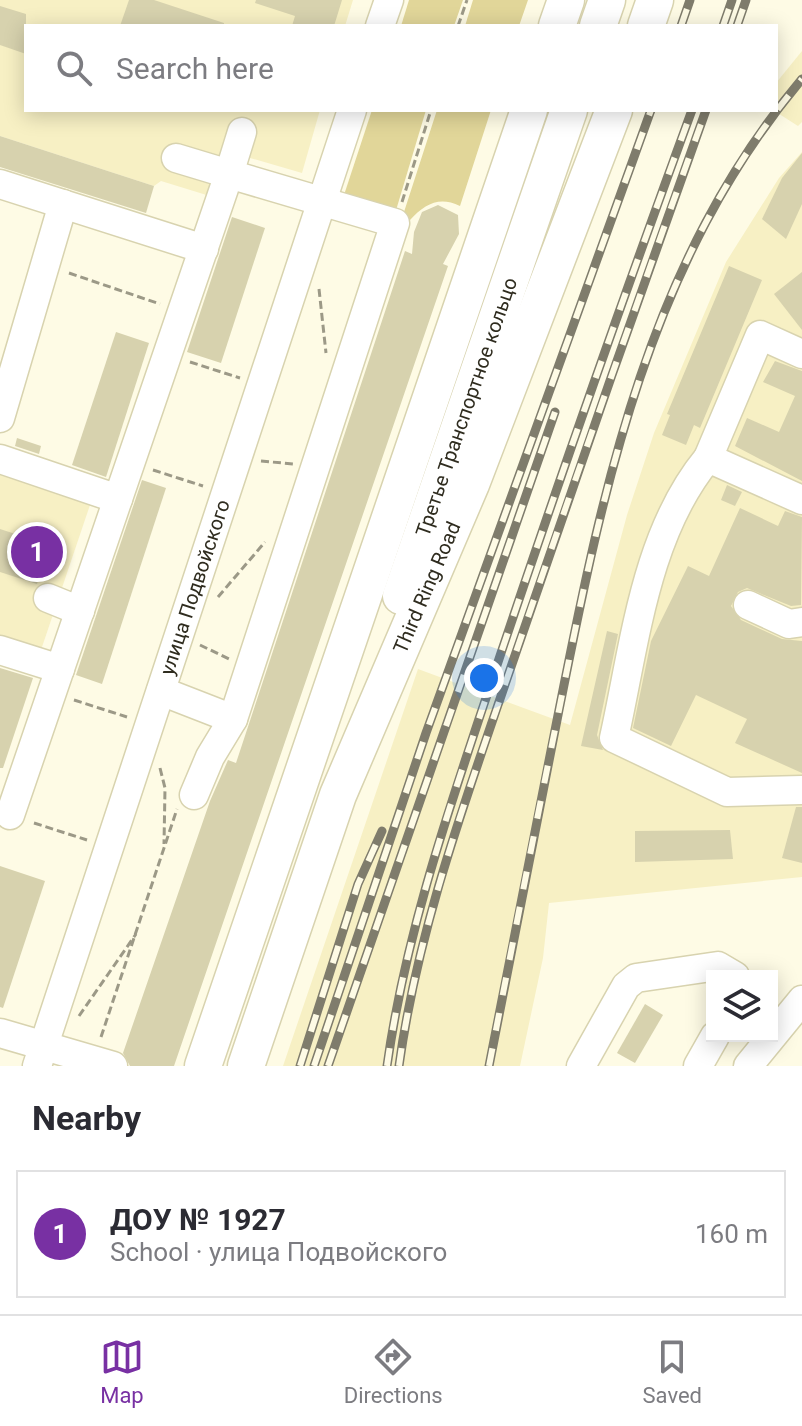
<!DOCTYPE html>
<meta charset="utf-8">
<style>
:root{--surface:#fff;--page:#f7f7f7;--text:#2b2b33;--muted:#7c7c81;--line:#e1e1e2;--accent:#7830a3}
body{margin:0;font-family:Roboto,sans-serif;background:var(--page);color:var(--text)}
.controls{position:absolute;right:24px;bottom:24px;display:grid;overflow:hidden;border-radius:0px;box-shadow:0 4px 20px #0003}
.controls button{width:72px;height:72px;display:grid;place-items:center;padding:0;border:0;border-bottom:2px solid var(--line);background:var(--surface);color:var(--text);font:40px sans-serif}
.you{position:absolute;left:484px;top:678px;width:28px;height:28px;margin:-20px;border:6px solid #fff;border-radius:50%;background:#1a73e8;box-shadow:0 0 0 12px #1a73e833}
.badge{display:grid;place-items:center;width:52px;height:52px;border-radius:50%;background:var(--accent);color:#fff;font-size:26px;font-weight:700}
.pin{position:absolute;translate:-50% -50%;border:4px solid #fff;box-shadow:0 2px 8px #0006}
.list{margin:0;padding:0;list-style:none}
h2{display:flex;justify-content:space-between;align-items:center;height:104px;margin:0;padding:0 32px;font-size:34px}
h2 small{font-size:26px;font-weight:400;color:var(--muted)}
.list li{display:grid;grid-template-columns:52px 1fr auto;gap:24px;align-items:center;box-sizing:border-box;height:128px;margin:0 16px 16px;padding:0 16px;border:2px solid var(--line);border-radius:0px}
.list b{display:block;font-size:30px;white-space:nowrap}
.list p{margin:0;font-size:26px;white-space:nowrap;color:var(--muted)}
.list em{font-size:26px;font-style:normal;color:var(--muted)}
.icon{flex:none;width:44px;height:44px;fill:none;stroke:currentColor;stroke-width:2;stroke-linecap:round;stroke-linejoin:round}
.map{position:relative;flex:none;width:802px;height:1066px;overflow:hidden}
.search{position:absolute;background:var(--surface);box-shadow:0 4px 20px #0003;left:24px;right:24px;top:24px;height:88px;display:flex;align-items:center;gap:20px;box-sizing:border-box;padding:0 28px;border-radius:0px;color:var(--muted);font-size:30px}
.sheet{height:248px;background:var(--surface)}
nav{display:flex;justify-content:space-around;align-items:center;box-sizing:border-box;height:112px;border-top:2px solid var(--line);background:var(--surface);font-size:22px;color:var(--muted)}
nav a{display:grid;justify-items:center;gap:4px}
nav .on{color:var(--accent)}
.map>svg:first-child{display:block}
.built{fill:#f7f0c4}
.green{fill:#e1d699}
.building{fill:#d7d2ae}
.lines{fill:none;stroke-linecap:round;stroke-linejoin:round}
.minor-casing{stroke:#d8d3af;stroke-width:31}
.major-casing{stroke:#d8d3af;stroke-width:39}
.path{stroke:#9c9987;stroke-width:3;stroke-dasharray:8 4;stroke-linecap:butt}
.minor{stroke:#fff;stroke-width:28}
.major{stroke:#fff;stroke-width:36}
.rail-casing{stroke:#7f7c6c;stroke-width:9}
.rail{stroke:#fefbe5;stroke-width:6;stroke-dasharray:18;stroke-linecap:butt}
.labels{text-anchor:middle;stroke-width:6;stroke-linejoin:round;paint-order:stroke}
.street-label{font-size:20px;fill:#2f2c1f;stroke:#fefbe5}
</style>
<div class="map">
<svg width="802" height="1066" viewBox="0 0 802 1066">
<rect width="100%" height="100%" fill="#fefbe5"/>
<g class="built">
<path d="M 0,0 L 353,0 L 345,26 L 26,26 L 26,110 L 320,110 L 302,173 L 226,151 L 213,197 L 161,181 L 154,186 L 0,136 Z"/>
<path d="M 802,51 L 802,122 L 798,126 L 773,110 L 776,83 Z"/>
<path d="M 802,152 L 802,877 L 549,903 L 543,958 L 520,1066 L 283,1066 L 418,669 L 570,725 L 627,515 L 654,433 L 726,262 L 779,178 Z"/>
<path d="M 0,471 L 91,502 L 41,650 L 0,636 Z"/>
</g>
<g class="green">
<path d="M 409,0 L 463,0 L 454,26 L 401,26 Z"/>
<path d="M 473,0 L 528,0 L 519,26 L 465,26 Z"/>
<path d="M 372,110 L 426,110 L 394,217 L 344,195 Z"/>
<path d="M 437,110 L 491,110 L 460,206 C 439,196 425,204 410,220 L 404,212 Z"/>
</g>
<g class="building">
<path d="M 129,0 L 154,0 L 224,23 L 224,26 L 120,26 Z"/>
<path d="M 256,0 L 342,0 L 334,26 L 292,26 L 295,16 L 255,3 Z"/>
<path d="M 0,6 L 26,14 L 26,54 L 0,45 Z"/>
<path d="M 0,136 L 154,186 L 146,213 L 0,167 Z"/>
<path d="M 802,153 L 802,204 L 786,239 L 762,219 L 782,178 Z"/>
<path d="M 438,205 L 458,215 L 459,234 L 443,264 L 448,266 L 174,1066 L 130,1066 L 123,1053 L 210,801 L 228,760 L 236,763 L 405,251 L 412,254 L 414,232 L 422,212 Z"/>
<path d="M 232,217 L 265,228 L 221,363 L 187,352 Z"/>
<path d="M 729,266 L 762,280 L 700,428 L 694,425 L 686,445 L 662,435 L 670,415 L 667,414 Z"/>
<path d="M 802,272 L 802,330 L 774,294 Z"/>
<path d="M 116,332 L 149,343 L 106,477 L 72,465 Z"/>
<path d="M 775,361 L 802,371 L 802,481 L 735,446 L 747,418 L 779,432 L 795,396 L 763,382 Z"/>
<path d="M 17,438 L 41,446 L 39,454 L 15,446 Z"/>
<path d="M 142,480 L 166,488 L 102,684 L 76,675 Z"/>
<path d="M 727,485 L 742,492 L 735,506 L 721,500 Z"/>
<path d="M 740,508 L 778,526 L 785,511 L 802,517 L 801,605 L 791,606 L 747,588 L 738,592 L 731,606 L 741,620 L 782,639 L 802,641 L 802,773 L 735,743 L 747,719 L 696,695 L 671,746 L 633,728 L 651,641 L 688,566 L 709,576 Z"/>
<path d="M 0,529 L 49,545 L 37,584 L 0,572 Z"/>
<path d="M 607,631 L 618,634 L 597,735 L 603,750 L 581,746 Z"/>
<path d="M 0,668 L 33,678 L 3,768 L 0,768 Z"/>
<path d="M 796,807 L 802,807 L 802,863 L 782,858 Z"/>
<path d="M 730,830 L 733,859 L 635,862 L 635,831 Z"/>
<path d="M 0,866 L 45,881 L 3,1008 L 0,1007 Z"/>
<path d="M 645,1004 L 663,1015 L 635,1063 L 617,1053 Z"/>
</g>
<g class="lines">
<defs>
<g id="minor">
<path d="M 380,26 L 389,0"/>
<path d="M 176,158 L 229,174 L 242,132"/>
<path d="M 0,184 L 204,249"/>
<path d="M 802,354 L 760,335 L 708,458 L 802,500"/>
<path d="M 0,418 L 63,204"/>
<path d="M 708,458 C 645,534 635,644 614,738 L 727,792 L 802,790"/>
<path d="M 0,459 L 118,499"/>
<path d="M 48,598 L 80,611"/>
<path d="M 748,605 L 789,624 L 802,622"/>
<path d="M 0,650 L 60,669"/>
<path d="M 161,691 L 233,719"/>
<path d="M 10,815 L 229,174 L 395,223 L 233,719 L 210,757 L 194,795"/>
<path d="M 0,1033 L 113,1066"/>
<path id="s1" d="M 37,1066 L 352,110"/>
<path d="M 581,1066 L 626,986 L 636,978 L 718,966 L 735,976"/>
<path d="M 698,1066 L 715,1036"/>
<path d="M 748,1066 L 802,1000"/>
</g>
<g id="major">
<path d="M 557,26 L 566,0"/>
<path d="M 598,26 L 607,0"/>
<path d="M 646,26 L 655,0"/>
<path id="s2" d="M 401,596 L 569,110"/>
<path d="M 203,1066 L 529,110"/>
<path id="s3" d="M 246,1066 L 338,795 L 471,484 L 614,110"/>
</g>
</defs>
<use href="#minor" class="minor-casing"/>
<use href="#major" class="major-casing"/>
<g class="path">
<path d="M 458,26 L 467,0"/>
<path d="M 402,202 L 431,110"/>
<path d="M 69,273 L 160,304"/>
<path d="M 319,289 L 326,353"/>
<path d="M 190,362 L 240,378"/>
<path d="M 261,461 L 293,464"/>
<path d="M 153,470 L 203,486"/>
<path d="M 218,597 L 265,542"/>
<path d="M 200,645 L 229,659"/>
<path d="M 74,700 L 127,717"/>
<path d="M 160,768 L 165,788 L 164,844"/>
<path d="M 34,823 L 87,840"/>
<path d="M 79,1016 L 136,934"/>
<path d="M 101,1037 L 177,809"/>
</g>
<use href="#minor" class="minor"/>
<use href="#major" class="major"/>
<defs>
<g id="rail">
<path d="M 681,26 L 690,0"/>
<path d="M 723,26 L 732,0"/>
<path d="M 737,26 L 746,0"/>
<path d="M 300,1066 L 358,884 L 382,831"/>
<path d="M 314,1066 L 426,733 L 651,110"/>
<path d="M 328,1066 L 555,412"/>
<path d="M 387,1066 C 407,923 456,789 501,653 C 562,471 626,290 692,110"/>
<path d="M 399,1066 C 418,927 467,796 512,664 C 575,479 640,294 706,110"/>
<path d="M 489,1066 C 512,947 535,828 559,710 C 604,483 649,261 802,79"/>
</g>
</defs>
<use href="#rail" class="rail-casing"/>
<use href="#rail" class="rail"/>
</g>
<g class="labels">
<g class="street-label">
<text dy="7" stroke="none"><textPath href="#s2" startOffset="200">Третье Транспортное кольцо</textPath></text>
<text dy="7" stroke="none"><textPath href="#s3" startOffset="512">Third Ring Road</textPath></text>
<text dy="7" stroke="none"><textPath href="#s1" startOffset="504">улица Подвойского</textPath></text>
</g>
</g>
</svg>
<div class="controls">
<button><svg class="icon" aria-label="layers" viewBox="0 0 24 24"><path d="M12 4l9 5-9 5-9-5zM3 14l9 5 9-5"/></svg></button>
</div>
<div class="you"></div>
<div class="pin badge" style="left:37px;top:552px">1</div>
<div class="search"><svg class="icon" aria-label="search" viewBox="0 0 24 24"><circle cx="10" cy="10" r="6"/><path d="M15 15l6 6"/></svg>Search here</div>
</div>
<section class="sheet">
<h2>Nearby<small></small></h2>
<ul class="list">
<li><span class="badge">1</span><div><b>ДОУ № 1927</b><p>School · улица Подвойского</p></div><em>160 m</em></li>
</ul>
</section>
<nav>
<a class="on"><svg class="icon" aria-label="map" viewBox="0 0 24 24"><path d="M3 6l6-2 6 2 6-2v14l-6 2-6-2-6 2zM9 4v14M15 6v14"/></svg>Map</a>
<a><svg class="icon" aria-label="directions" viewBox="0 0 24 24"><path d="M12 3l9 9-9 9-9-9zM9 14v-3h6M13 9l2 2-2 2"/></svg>Directions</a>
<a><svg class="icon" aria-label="saved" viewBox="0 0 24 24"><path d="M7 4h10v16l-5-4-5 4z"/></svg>Saved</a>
</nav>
